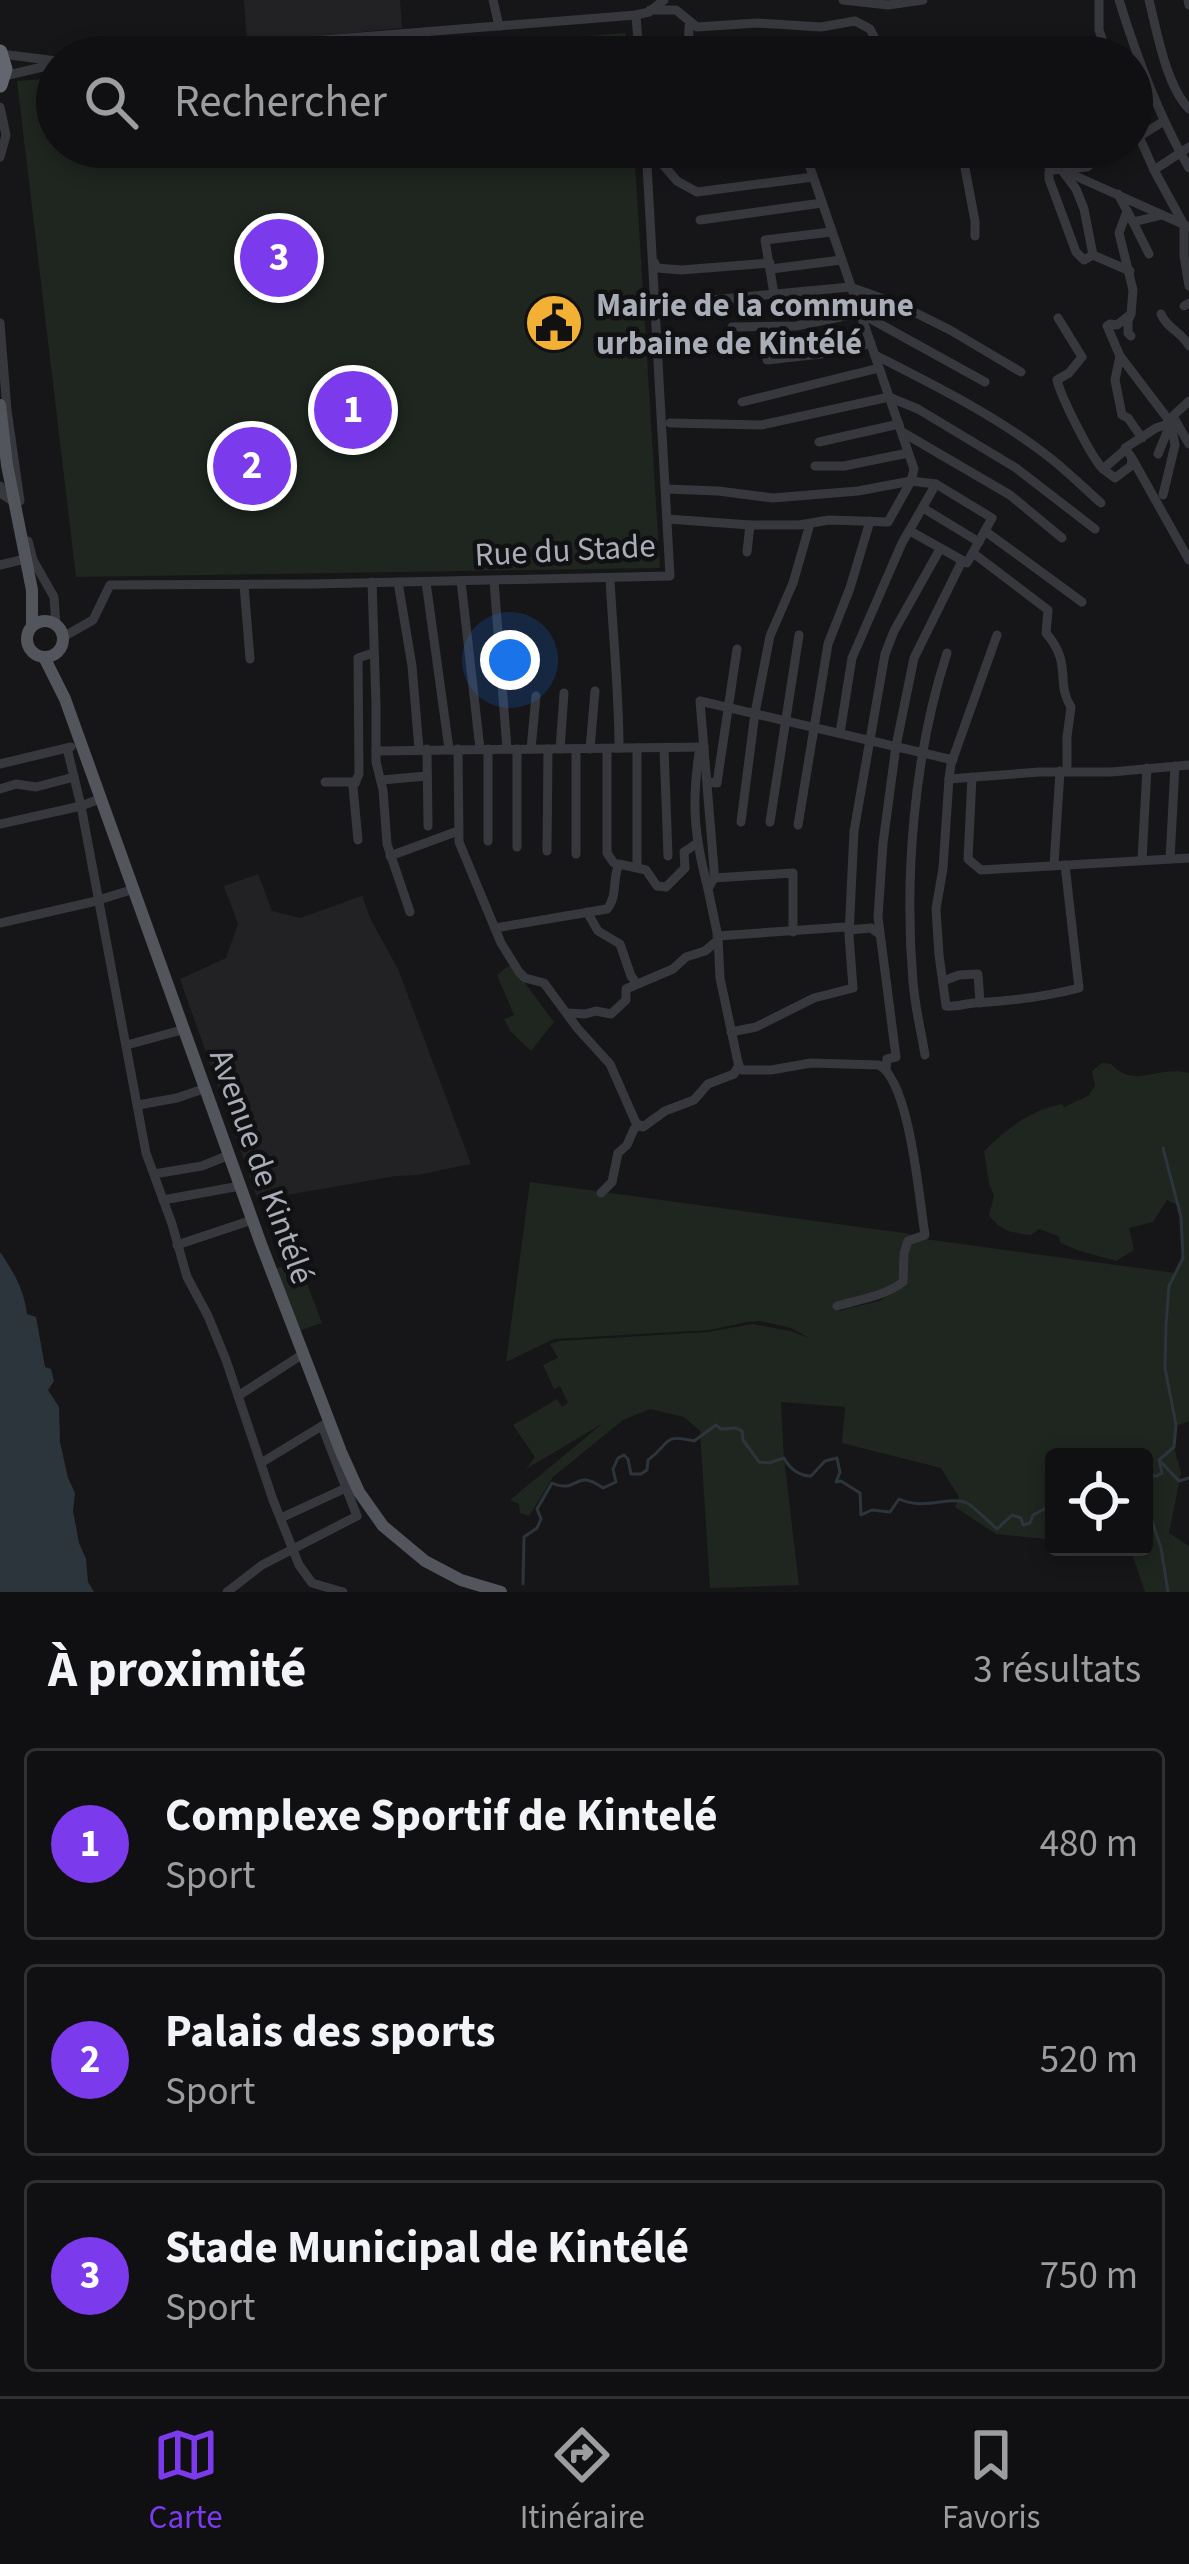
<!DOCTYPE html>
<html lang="fr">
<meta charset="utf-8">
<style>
:root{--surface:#101012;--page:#1e1e20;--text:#f1f3f6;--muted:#9c9d9f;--line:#303032;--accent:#7c3aed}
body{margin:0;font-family:"Source Sans 3",sans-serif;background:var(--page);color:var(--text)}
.controls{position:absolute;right:36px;bottom:36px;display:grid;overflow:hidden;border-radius:12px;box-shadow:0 6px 18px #0003}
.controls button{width:108px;height:108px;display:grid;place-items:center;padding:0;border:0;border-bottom:3px solid var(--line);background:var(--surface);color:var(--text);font:60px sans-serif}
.you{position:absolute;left:510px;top:660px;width:42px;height:42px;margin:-30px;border:9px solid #fff;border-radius:50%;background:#1a73e8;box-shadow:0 0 0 18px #1a73e833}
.badge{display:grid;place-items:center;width:78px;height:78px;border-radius:50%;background:var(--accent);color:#fff;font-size:39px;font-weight:700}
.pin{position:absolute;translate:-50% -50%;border:6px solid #fff;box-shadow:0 3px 12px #0006}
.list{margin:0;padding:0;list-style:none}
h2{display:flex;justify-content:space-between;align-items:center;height:156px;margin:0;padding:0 48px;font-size:51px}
h2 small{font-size:39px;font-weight:400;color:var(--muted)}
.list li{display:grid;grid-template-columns:78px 1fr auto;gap:36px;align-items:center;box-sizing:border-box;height:192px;margin:0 24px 24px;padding:0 24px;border:3px solid var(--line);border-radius:12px}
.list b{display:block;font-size:45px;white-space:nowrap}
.list p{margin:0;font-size:39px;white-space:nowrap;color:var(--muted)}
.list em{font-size:39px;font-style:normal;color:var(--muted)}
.icon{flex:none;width:66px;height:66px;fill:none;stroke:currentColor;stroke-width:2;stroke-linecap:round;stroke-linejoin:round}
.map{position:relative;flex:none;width:1189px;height:1592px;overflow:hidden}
.search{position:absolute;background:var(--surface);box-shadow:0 6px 18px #0003;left:36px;right:36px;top:36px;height:132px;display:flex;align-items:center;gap:30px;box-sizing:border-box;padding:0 42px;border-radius:66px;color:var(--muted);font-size:45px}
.sheet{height:804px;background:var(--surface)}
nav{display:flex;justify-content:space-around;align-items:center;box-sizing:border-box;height:168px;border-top:3px solid var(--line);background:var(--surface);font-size:33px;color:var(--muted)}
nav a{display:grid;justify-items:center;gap:6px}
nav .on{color:var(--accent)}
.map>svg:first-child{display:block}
.built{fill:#222225}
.green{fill:#1e261f}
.water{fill:#2c353c}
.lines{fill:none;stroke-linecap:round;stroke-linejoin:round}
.stream{stroke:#2c353c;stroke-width:3}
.minor{stroke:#37383d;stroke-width:9}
.major{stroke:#53555c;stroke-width:12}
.highway{stroke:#63666e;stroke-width:15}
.labels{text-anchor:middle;stroke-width:9;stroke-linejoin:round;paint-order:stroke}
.poi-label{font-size:33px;font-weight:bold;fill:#a8adb8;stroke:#111113;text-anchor:start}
.street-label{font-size:33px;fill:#a8adb8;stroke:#111113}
</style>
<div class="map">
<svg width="1189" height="1592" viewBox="0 0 1189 1592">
<rect width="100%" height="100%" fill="#161618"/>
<g class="built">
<path d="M 244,0 L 400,0 L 402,28 L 247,43 Z"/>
<path d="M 258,874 L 272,911 L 300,918 L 362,896 L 371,920 L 398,969 L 471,1164 L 417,1175 L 396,1176 L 258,1200 L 180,979 L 226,958 L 238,924 L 224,886 Z"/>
</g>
<g class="green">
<path d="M 626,33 L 628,57 L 318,57 Z"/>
<path d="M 57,78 L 57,147 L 634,147 L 660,568 L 76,577 L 17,81 Z"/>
<path d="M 511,964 L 554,1022 L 531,1051 L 511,1032 L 504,1019 L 514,1015 L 497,975 Z"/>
<path d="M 1102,1063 L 1111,1064 C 1136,1090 1155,1065 1189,1073 L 1189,1421 L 1176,1426 L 1174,1447 L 1181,1473 L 1169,1533 L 1189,1546 L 1189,1592 L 1145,1592 L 1130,1547 L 1144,1547 L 1144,1457 L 1054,1457 L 1054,1540 L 996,1534 L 955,1507 L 959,1497 L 941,1468 L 842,1443 L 845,1407 L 781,1402 L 784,1458 L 799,1585 L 710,1588 L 700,1431 L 684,1417 L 650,1409 L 623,1420 L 553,1477 L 529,1516 L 520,1513 L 519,1504 L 510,1500 L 602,1424 L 526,1469 L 535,1457 L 513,1425 L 557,1399 L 562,1407 L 568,1403 L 560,1386 L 554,1389 L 543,1365 L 558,1358 L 550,1344 L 559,1341 L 709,1332 L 752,1324 L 790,1331 L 809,1338 L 791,1328 L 760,1321 L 747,1322 L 709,1330 L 554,1339 L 506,1362 L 530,1182 L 911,1234 C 889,1254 906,1262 898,1280 C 892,1292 847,1300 834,1302 L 833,1309 L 838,1311 L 879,1301 L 905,1286 L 908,1249 L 916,1241 L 925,1239 L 1175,1273 C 1188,1253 1182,1228 1179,1206 L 1167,1200 L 1153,1222 L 1129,1228 L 1134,1250 L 1116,1261 L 1077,1250 L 1061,1243 L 1058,1236 L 1039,1229 L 1031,1235 C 1012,1233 1000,1231 989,1215 L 994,1196 L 989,1183 L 984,1151 C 1007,1128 1031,1110 1062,1104 L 1064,1107 L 1088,1096 L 1095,1086 L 1092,1071 Z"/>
<path d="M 300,1265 L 322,1323 L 298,1331 L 275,1268 Z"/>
</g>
<path class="water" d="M 0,1252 C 13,1271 24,1289 27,1314 L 36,1317 L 45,1367 L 51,1369 L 54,1381 L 48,1390 L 59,1407 L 60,1442 L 68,1478 L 75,1493 L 73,1511 L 79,1543 L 86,1559 L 88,1582 L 94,1592 L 0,1592 Z"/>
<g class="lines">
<g class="stream">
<path d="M 1159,1460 L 1174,1447 L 1176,1425 L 1165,1368 L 1166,1325 L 1169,1286 L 1183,1258 L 1181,1217 L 1163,1148"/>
<path d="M 1144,1475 L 1157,1476 L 1162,1473 L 1159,1460 L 1179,1481 L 1189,1478"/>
<path d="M 1144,1497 L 1161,1548 L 1168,1592"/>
<path d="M 523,1584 L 524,1537 L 537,1528 L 541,1519 L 537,1509 L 552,1483 C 579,1495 574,1467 603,1488 L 616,1482 L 613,1469 L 618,1458 L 624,1455 L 628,1459 L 631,1474 L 641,1474 L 647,1470 L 648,1460 C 671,1444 661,1433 694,1441 L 716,1425 L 721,1429 L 736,1428 L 742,1431 L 743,1440 L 759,1462 L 769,1463 L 784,1458 C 789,1468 799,1476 811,1476 L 825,1461 L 837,1458 L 840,1472 L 836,1482 L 841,1481 L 860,1493 L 861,1515 L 872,1510 L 890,1512 L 899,1499 C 925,1511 950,1495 967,1503 C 974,1507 990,1523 997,1529 L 1012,1515 L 1021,1518 L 1023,1525 L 1030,1523 L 1033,1515 L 1054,1504"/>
</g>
<g class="minor">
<path d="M 493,0 L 499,26"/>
<path d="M 843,0 L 888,5 L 923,0"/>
<path d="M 1099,0 L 1099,30 L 1108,57"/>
<path d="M 1119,0 C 1137,58 1158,115 1189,168"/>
<path d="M 1149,0 C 1157,32 1166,85 1189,109"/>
<path d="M 1188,0 L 1189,5"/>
<path d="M 650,10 L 676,10 L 697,27 L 757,23 L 821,27 L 855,21 L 870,29 L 882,52 L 894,57"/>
<path d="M 636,15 L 639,57"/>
<path d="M 1,54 L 57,61"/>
<path d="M 111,57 L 636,15 L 649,12 L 664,0"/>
<path d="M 688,57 L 689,26"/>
<path d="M 4,76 L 51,65"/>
<path d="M 0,107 L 6,135 L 0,157"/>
<path d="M 1132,121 L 1154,170 L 1184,225 L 1184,256 L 1189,286"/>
<path d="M 1132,141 L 1164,121"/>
<path d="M 961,147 L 975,221 L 975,236"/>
<path d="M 994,147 L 1060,169 L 1189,227"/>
<path d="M 654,154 L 677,181 L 697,192 L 813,177"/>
<path d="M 654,154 L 738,147"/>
<path d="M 1154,170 L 1189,147"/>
<path d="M 1064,173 L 1076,189 L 1084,209 L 1093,255 L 1130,271"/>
<path d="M 1118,194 L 1127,211 L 1119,233 L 1133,290 L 1131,314"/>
<path d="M 1127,211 L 1133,222 L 1162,215"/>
<path d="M 700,220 L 822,203"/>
<path d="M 1133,222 L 1149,254"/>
<path d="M 1093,255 L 1084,260 L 1076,252 L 1049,179 L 1049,172 L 1053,170 L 1087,167 L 1104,153 L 1123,147"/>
<path d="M 654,262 L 657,268 L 681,270 L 770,263"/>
<path d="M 771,269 L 841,260"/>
<path d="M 774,294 L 765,240 L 831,232"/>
<path d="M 712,300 L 850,287 L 898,304 L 950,330 L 1021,372"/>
<path d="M 1184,306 L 1189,303"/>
<path d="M 1161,314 C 1167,329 1181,331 1189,346"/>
<path d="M 1058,318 L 1082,357 L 1069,373 L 1057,380 C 1061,397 1091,457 1103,469"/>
<path d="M 0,323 L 7,410 L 20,501"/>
<path d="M 732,327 L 796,326 L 860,313 L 985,382"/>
<path d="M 875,355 C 932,384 993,414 1045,454 C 1065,469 1083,487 1101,503"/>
<path d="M 1120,356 L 1107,326 L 1110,324 L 1117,325 L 1131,314 L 1128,321 L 1128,333 L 1131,336"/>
<path d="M 767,360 L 829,353 L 871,343"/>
<path d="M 742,402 L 879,368"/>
<path d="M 1174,418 L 1189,444"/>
<path d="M 670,423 L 761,425 L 889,397 L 918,409 L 1016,468 L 1095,529"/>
<path d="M 902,432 L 1010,495 L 1062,538"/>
<path d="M 1142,438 L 1128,418 L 1122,415 L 1115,380 L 1120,356 L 1171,423 L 1175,445 L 1163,495"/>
<path d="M 819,442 L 899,424"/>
<path d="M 1125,450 L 1103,469 L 1115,478 L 1131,466 L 1132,458 L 1125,448 L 1156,428 L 1171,423"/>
<path d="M 1158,454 L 1174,415 L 1189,401"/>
<path d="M 1133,460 L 1189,560"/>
<path d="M 815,466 L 844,466 L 908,453"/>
<path d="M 0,486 L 3,495 L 14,502"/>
<path d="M 666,489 L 718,491 L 773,498 L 858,491 L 911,481 L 936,484 L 992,518 L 967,563 L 910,531"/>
<path d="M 923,508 L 979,542"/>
<path d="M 668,519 L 750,525 L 799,525 L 829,520 L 888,522 L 911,481 L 914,469 L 803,147"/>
<path d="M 985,531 L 1082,602"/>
<path d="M 28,541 L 33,560 L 54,597 L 56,625"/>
<path d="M 747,552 L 750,525"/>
<path d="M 973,553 L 1048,610 L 1046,633 C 1073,664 1055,682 1071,707 L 1067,737 L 1067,771"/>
<path d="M 0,565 L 25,559"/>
<path d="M 610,579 C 613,636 619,692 619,748"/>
<path d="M 461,581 L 480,749"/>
<path d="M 494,581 L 507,749"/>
<path d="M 372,582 L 376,704 L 376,762 L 383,790 L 387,844 L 410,912"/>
<path d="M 398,582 L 412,666 L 419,749"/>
<path d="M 426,582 L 449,749"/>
<path d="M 244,585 L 250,659"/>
<path d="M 997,635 L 951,764 L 949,779 L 943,868 L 936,909 L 939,955 L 946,1006 C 956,1007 964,1004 974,1003 C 1010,1001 1045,997 1079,988 L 1065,865"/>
<path d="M 63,637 L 93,620 L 110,585 L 313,584 L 670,576 L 646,147"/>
<path d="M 840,733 L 852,658 L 902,543 L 936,484"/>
<path d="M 700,747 C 691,802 694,835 708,889"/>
<path d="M 637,748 L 637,866"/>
<path d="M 664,748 L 668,856"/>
<path d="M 427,749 L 428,826"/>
<path d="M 458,749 L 459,842 L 501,943 L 519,972 L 525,978 L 544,983 L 578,1029 L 610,1064 L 636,1123 L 643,1127 L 665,1111 L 694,1100 L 708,1084 L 734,1074 L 739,1065"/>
<path d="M 531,749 L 536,696"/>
<path d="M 560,749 L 564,693"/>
<path d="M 590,749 L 595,691"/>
<path d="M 607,749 L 607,853 L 613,862 L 619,866"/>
<path d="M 376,751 L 704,747"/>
<path d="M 0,764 L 71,747"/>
<path d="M 972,777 L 968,859 L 981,870 L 1189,858"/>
<path d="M 949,779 L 1040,772 L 1111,772 L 1189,765"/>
<path d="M 381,780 L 427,776"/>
<path d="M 325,782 L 356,782"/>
<path d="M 708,782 L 717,783 L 737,649"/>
<path d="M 0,789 L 16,784 L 36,787 L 74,777"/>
<path d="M 102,798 L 81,806 L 146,1153 L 172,1224 L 187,1277 L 208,1316 L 226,1360 L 273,1500 L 299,1565 L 312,1583 L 343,1592"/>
<path d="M 741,822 L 755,713 L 770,636 L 793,583 L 810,524"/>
<path d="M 770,822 L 799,635"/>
<path d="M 0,824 L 81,806 L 67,748"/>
<path d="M 798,825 L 828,644 L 850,588 L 870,521"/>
<path d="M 358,840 L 353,787 L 359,774 L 358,658 L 373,653"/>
<path d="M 488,841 L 488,749"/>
<path d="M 517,847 L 517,749"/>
<path d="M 547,851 L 548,749"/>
<path d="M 576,854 L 576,749"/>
<path d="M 390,856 L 458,831"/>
<path d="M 1170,859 L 1175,766"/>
<path d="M 1142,860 L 1147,768"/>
<path d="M 1054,865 L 1060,771"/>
<path d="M 714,878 L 793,873 L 793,932"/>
<path d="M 587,912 L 598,931 L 620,944 L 631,976 L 637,984"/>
<path d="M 0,923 L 92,902 L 134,889"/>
<path d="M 495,928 L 607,909 C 618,896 612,879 619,864 L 646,870 L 657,886 L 666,887 L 685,868 L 684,852 L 696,844"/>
<path d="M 717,936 L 845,927 L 849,930 L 871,928 L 878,933"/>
<path d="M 943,981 L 959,975 L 978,974 L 980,1003"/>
<path d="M 567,1013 L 585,1014 L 596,1011 L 611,1014 L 626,1000 L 626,989 L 673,969 L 686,957 L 705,951 L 718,940"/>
<path d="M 731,1032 L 756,1027 L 814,998 L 853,988 L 849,935 L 854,831 L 885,654 L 894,631 L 940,549"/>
<path d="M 127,1045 L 178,1031"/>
<path d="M 925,1055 C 921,1031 915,1007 913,982 C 904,877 914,754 947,653"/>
<path d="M 886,1069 L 887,1059 L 896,1057 L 878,917 L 883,843 L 896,746 L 914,658 L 962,561"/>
<path d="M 138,1105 L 177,1098 L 206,1088"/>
<path d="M 154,1174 L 202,1166 L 229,1155"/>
<path d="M 601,1193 L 612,1182 L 618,1153 L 627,1145 L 634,1129 L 639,1126"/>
<path d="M 163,1200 L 240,1186"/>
<path d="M 177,1245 L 252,1220"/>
<path d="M 837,1306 C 860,1299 883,1297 903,1282 L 904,1253 L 908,1241 L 925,1235 C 919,1199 910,1082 879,1065 L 811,1063 L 771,1070 L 742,1070 L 739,1067 L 720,978 L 718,937 L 708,889 L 714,878 L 714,869 L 700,701 L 953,760"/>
<path d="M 238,1396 L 303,1354"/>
<path d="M 261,1463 L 325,1424"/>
<path d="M 281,1518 L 348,1487"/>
<path d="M 227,1592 L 262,1565 L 357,1516 L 322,1426"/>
</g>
<g class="major">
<path d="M 0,405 L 7,465 L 32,590 L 32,626"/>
<circle cx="45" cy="639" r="18"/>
<path d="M 44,657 L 65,699 L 261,1244 L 341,1452 L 359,1492 L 383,1526 L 425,1561 L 461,1580 L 501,1592"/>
</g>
<path class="highway" d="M 0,52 L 5,69 L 0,85"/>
</g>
<defs>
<symbol id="civic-disc" viewBox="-11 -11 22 22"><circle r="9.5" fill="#f2b134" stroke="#111113"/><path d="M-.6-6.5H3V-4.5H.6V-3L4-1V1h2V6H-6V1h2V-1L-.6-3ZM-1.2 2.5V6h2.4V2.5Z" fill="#111"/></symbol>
</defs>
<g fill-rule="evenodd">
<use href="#civic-disc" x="521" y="290" width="66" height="66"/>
</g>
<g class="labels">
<g class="poi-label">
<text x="596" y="316">Mairie de la commune<tspan x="596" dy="38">urbaine de Kintélé</tspan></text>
</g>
<g class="street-label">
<text transform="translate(565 549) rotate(-3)" y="12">Rue du Stade</text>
<text transform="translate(263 1166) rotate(70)" y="12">Avenue de Kintélé</text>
</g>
</g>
</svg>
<div class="controls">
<button><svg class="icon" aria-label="locate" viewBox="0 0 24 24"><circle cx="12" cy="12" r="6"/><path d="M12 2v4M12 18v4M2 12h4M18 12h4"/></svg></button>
</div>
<div class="you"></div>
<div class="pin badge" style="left:353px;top:410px">1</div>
<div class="pin badge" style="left:252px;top:466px">2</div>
<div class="pin badge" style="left:279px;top:258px">3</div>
<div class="search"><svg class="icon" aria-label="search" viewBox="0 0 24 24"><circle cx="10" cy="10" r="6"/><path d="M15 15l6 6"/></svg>Rechercher</div>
</div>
<section class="sheet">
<h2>À proximité<small>3 résultats</small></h2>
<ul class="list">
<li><span class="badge">1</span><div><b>Complexe Sportif de Kintelé</b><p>Sport</p></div><em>480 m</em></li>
<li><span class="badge">2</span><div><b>Palais des sports</b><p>Sport</p></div><em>520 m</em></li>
<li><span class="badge">3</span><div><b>Stade Municipal de Kintélé</b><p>Sport</p></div><em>750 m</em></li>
</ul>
</section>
<nav>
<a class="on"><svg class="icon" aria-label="map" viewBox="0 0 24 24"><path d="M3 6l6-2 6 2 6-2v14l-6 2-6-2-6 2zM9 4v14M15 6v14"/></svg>Carte</a>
<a><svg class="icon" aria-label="directions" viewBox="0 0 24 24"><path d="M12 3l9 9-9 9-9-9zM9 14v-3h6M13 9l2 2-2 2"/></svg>Itinéraire</a>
<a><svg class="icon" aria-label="saved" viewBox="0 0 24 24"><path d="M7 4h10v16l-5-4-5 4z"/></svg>Favoris</a>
</nav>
